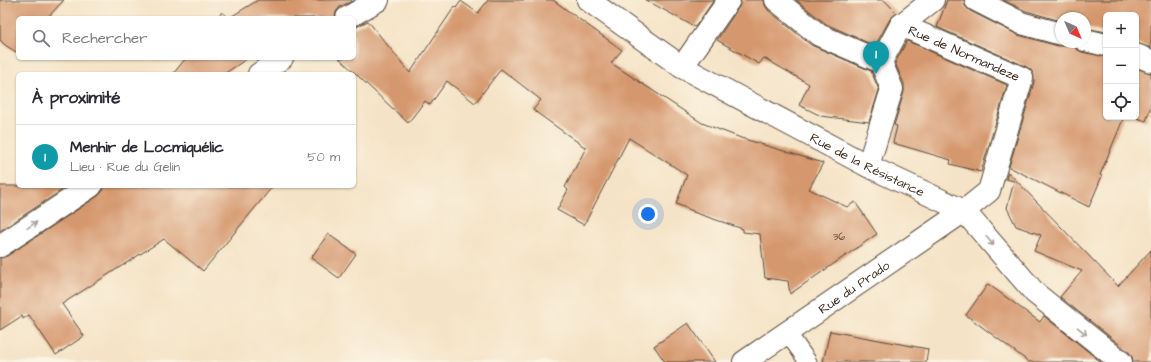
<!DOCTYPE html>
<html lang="fr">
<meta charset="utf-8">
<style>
:root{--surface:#fff;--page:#f2f2f3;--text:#2b2b33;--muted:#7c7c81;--line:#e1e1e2;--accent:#1f6fb2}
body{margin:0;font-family:"Architects Daughter",sans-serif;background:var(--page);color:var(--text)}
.controls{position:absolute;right:12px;top:12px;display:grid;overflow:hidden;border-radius:6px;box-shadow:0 1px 3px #0004}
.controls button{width:36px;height:36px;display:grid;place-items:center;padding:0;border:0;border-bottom:1px solid var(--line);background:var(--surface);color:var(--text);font:20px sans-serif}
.compass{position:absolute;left:1055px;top:12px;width:36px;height:36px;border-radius:50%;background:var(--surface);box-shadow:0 1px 3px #0004;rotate:136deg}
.you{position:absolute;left:648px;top:214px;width:14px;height:14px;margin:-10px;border:3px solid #fff;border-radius:50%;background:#1a73e8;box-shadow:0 0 0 6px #1a73e833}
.badge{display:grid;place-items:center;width:26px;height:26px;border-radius:50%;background:var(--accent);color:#fff;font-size:13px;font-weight:700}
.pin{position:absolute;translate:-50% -33px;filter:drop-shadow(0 1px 2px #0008)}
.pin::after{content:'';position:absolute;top:21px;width:14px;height:12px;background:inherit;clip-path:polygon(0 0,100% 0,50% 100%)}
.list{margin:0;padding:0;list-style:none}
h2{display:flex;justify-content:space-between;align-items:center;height:52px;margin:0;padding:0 16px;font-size:17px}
h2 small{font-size:13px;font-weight:400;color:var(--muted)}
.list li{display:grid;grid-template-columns:26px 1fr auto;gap:12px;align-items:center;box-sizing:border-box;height:64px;padding:0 16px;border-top:1px solid var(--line)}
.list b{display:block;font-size:15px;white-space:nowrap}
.list p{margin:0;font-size:13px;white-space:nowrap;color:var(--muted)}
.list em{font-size:13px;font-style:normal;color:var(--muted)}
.icon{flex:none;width:22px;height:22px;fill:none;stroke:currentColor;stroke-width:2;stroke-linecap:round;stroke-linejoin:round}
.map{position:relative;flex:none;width:1151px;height:362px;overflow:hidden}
.search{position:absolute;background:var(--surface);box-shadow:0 1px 3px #0004;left:16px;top:16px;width:340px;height:44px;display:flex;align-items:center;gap:10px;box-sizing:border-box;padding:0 14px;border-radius:6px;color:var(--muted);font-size:15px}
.panel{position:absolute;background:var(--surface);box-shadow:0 1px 3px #0004;left:16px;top:72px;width:340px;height:116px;border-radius:6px}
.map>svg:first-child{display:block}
.building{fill:#d5986e}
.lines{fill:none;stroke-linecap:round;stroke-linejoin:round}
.service-casing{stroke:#574637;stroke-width:19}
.minor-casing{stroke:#574637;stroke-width:24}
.tertiary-casing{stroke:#574637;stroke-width:24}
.service{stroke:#fff;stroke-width:17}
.minor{stroke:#fff;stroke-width:22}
.tertiary{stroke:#fff;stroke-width:22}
.oneway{stroke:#a79f9a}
.labels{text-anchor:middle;stroke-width:3;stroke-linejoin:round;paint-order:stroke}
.number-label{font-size:11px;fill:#624632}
.street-label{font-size:13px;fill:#3b2a1e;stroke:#fcf5e5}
</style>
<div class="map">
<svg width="1151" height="362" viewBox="0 0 1151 362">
<rect width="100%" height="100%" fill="#fcf5e5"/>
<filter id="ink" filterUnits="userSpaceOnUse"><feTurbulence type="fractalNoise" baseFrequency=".025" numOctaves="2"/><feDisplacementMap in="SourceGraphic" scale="8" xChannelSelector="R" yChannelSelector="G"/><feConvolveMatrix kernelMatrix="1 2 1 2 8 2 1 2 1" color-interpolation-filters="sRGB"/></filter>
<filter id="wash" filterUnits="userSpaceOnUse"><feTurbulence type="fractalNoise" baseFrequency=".012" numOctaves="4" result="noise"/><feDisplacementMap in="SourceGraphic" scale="16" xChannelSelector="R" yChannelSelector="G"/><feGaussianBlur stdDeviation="0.9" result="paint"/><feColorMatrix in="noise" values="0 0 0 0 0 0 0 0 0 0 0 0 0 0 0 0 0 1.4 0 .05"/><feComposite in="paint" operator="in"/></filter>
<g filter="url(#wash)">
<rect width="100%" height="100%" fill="#f4e3c6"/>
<g id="blocks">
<g class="building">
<path d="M 0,0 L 64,0 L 47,18 L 18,18 L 18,50 L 16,52 L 5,45 L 0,40 Z"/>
<path d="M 258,0 L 351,0 L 352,1 L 340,7 L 336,12 L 335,18 L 217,18 L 222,12 L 229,18 Z"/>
<path d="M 488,0 L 553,0 L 622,50 L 611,63 L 702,123 L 741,138 L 823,163 L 809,189 L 847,207 L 855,202 L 877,234 L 790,294 L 788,281 L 765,278 L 760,234 L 743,232 L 743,229 L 693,212 L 693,211 L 676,204 L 687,175 L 629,138 L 584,225 L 557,210 L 568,190 L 565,187 L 586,148 L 533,110 L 541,100 L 501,69 L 475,103 L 447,81 L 430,105 L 425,101 L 408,123 L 339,58 L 354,58 L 354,28 L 368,21 L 410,73 L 455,6 L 456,8 L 461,1 L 478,13 Z"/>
<path d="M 646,0 L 714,0 L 695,27 Z"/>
<path d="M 741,0 L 764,0 L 765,5 L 768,10 L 811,45 L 871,71 L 879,90 L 869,122 L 821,116 L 799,105 L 809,84 L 764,58 L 759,64 L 717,40 L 739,7 Z"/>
<path d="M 796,0 L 884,0 L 897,13 L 890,19 L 875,46 L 826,24 Z"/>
<path d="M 947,0 L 964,0 L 965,6 L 970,11 L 1018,35 L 1058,46 L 1065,46 L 1070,42 L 1073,42 L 1076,49 L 1082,52 L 1106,57 L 1106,117 L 1124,117 L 1100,175 L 1102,176 L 1089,207 L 1009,167 L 1034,82 L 1034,75 L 1031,70 L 1027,67 L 937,27 Z"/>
<path d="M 1003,0 L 1151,0 L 1151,48 L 1136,43 L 1136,15 L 1106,15 L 1106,32 L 1085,28 L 1085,18 L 1061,18 L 1061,21 L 1026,11 Z"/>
<path d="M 907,41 L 1007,85 L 981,172 L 950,164 L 951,160 L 893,143 L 897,126 L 894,125 L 904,92 L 904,84 L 895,63 Z"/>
<path d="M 186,58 L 248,58 L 224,74 L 173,74 Z"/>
<path d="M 1136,68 L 1151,73 L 1151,106 L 1146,121 L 1134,117 L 1136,117 Z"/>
<path d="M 1008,172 L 1118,286 L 1151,250 L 1151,362 L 1133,362 L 1132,357 L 1129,352 L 1060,297 L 1082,271 L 1034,251 L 1041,235 L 1016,226 L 1007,208 L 1014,181 L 1006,179 Z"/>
<path d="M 0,186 L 68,186 L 0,231 Z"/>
<path d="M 103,186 L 273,186 L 203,271 L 164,239 L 62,304 L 84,336 L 56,355 L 29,315 L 23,319 L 22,316 L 0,330 L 0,258 L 7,256 L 98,196 L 102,192 Z"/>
<path d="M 328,234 L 356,254 L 339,278 L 311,258 Z"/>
<path d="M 988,284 L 1040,322 L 1044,316 L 1101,362 L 1029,362 L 966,315 Z"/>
<path d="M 688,323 L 715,362 L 665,362 L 654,346 Z"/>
<path d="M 830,331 L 928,349 L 926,362 L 823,362 Z"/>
</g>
</g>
</g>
<g filter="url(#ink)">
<use href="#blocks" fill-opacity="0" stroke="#574637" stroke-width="1"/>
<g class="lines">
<defs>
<path id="service" d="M 787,332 L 808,362"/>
<g id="minor">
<path id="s1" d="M 588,0 L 682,67 L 868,166 L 964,211 L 1035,293 L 1121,362"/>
<path d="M 776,0 L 819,35 L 881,62"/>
<path d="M 976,0 L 1021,23 L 1061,34"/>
<path d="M 347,18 L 378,0"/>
<path id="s2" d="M 901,25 L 1022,78 L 989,191 L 964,211"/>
<path d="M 1085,40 L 1106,45"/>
<path d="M 1136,55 L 1151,61"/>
<path d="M 682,67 L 729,0"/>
<path d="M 259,74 L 282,58"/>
<path d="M 868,166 L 892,89 L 881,62 L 901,25 L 933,0"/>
<path d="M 0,246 L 91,186"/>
</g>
<g id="tertiary">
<path id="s3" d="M 744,362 L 964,211"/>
</g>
</defs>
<use href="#service" class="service-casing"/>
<use href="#minor" class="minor-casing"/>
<use href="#tertiary" class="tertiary-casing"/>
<use href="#service" class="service"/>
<use href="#minor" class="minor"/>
<use href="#tertiary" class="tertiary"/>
</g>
<defs><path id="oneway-shaft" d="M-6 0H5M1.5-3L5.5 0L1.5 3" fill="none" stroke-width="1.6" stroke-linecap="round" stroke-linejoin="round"/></defs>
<g class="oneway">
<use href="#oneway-shaft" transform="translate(32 225) rotate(-34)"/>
<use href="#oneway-shaft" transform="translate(990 241) rotate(49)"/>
<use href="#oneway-shaft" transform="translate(1082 331) rotate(39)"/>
</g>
</g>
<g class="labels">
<g class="number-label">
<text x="839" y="240">36</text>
</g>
<g class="street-label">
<text dy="5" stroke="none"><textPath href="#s2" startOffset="69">Rue de Normandeze</textPath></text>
<text dy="5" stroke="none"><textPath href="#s1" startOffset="325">Rue de la Résistance</textPath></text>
<text dy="5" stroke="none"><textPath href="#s3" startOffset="133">Rue du Prado</textPath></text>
</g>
</g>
</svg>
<div class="controls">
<button>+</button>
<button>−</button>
<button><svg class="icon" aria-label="locate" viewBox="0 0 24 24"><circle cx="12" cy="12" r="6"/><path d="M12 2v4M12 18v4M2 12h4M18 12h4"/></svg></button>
</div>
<svg class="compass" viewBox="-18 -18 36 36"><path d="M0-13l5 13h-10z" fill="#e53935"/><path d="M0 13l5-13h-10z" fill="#7c7c81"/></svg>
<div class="you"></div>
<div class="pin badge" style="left:876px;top:74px;background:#0f9aa8">1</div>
<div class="search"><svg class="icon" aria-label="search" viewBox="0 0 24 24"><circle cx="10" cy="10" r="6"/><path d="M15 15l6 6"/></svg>Rechercher</div>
<section class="panel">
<h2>À proximité<small></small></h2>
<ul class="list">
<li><span class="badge" style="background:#0f9aa8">1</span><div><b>Menhir de Locmiquélic</b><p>Lieu · Rue du Gelin</p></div><em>50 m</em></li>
</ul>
</section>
</div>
